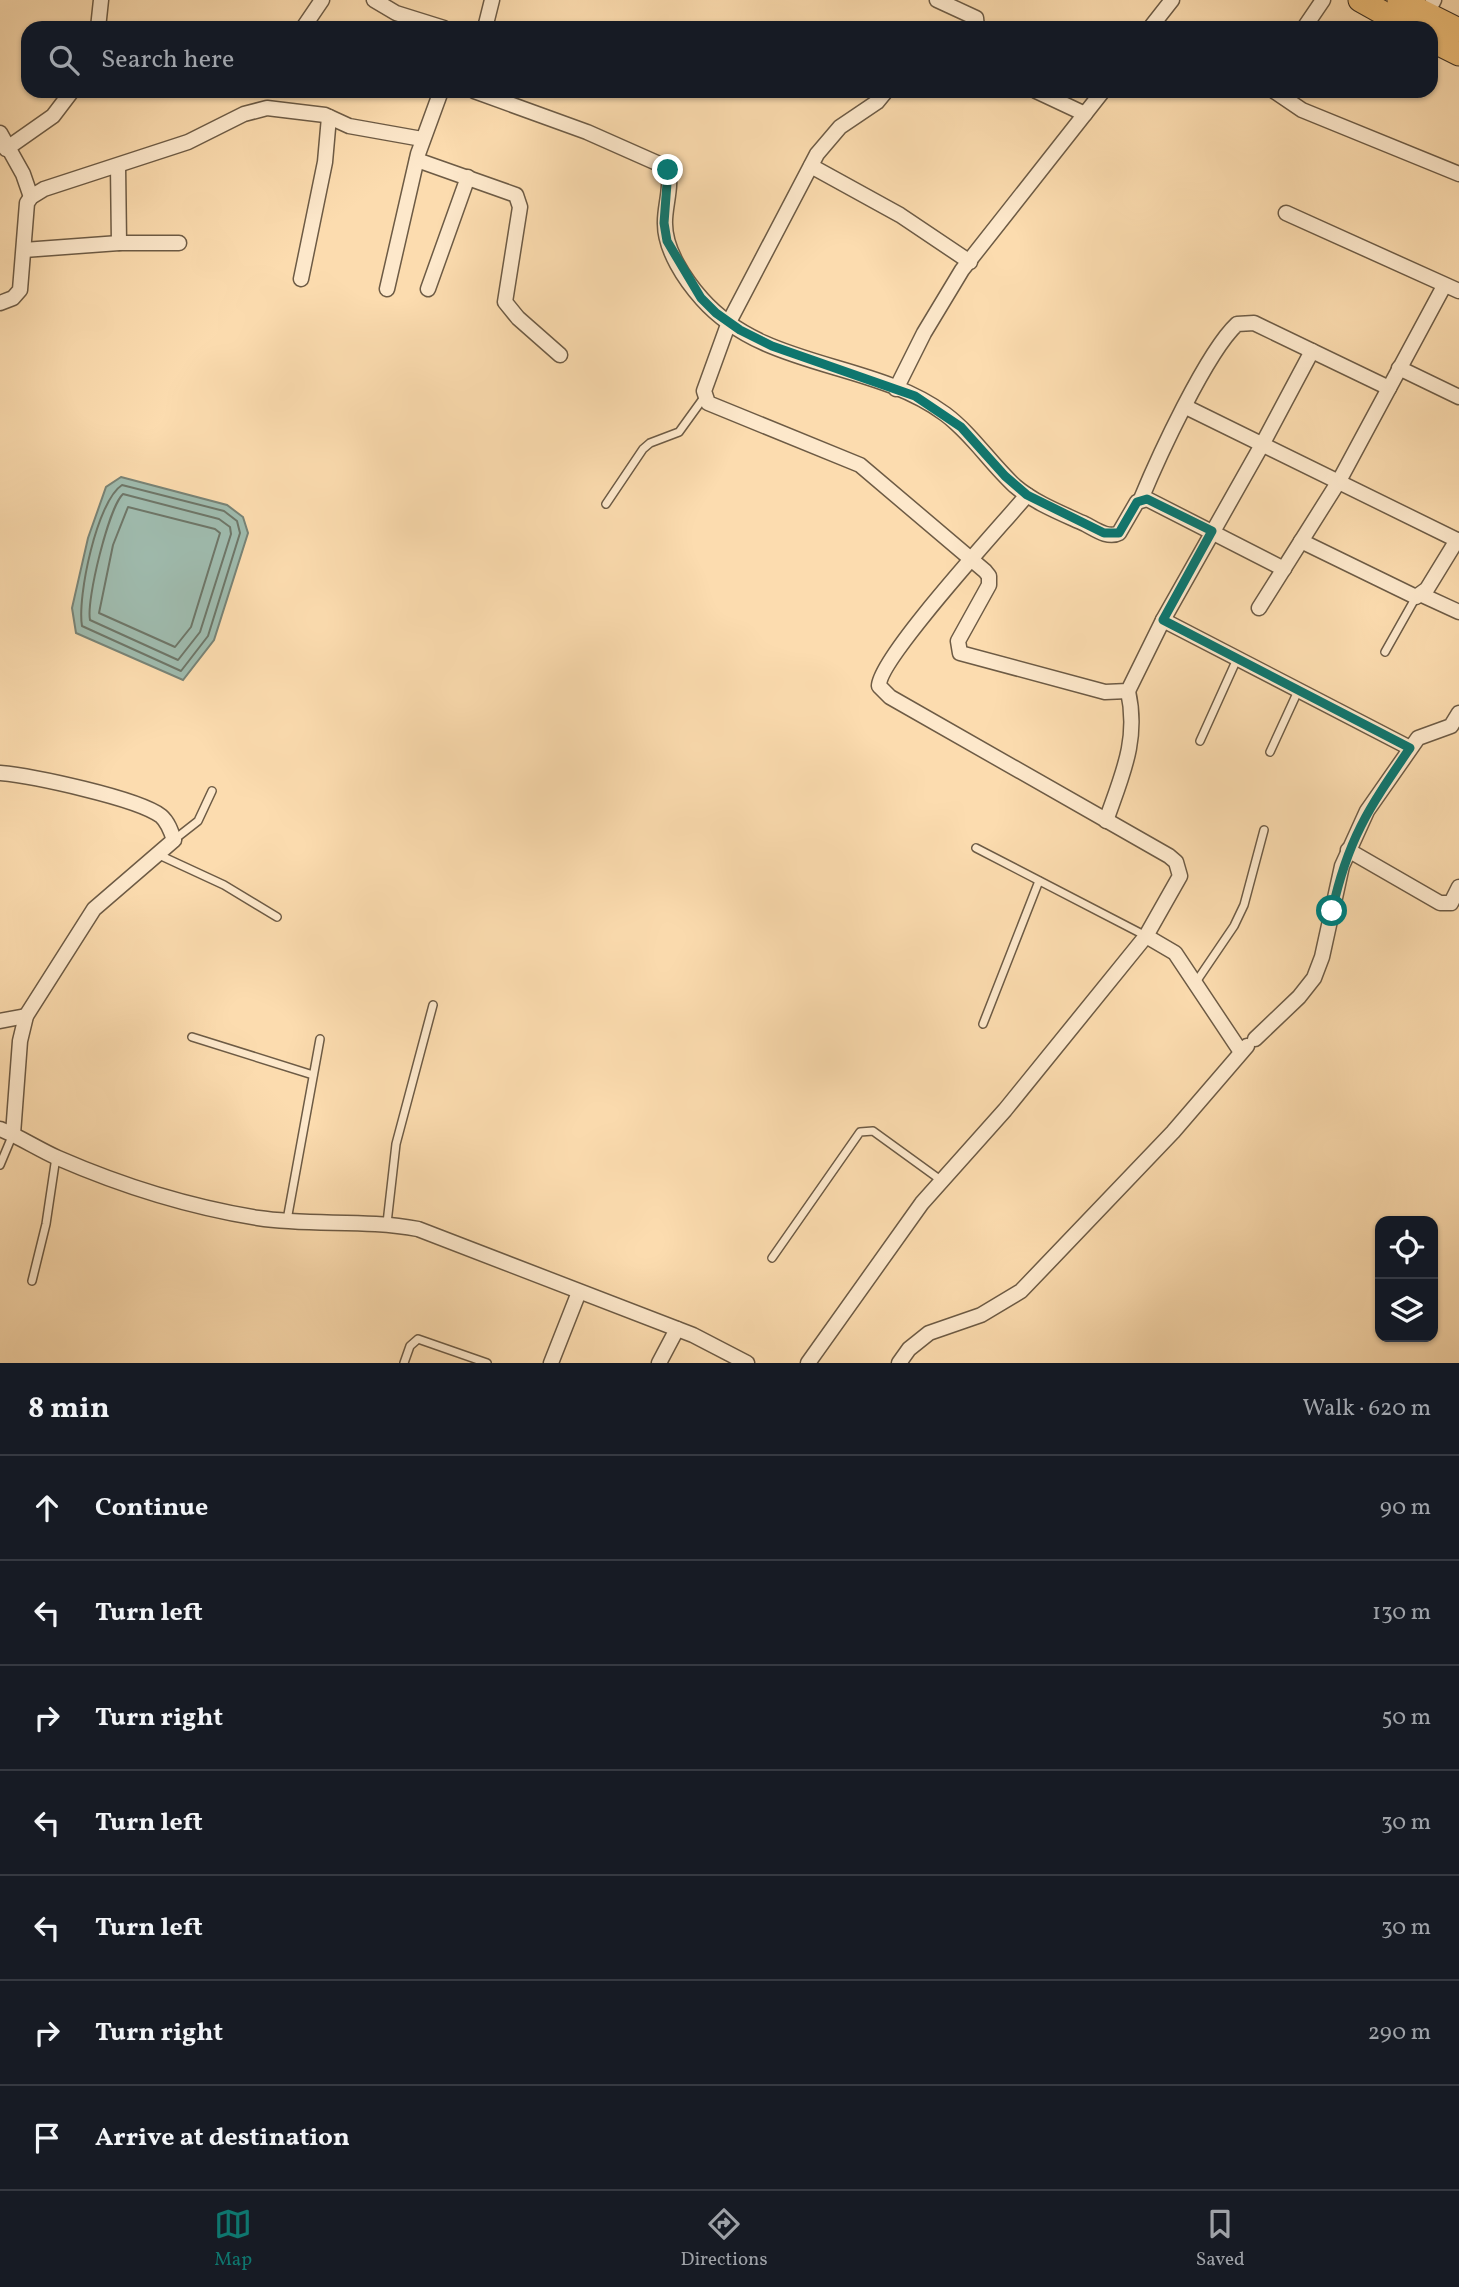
<!DOCTYPE html>
<meta charset="utf-8">
<style>
:root{--surface:#171b24;--page:#242831;--text:#f1f3f6;--muted:#9ea1a6;--line:#363941;--accent:#0f766e}
body{margin:0;font-family:Vollkorn,serif;background:var(--page);color:var(--text)}
.controls{position:absolute;right:21px;bottom:21px;display:grid;overflow:hidden;border-radius:14px;box-shadow:0 2px 5px #0004}
.controls button{width:63px;height:63px;display:grid;place-items:center;padding:0;border:0;border-bottom:2px solid var(--line);background:var(--surface);color:var(--text);font:35px sans-serif}
.stop{position:absolute;width:21px;height:21px;margin:-16px;border:5px solid #0f766e;border-radius:50%;background:#fff}
.stop.end{background:#0f766e;border-color:#fff;box-shadow:0 2px 7px #0008}
.list{margin:0;padding:0;list-style:none}
h2{display:flex;justify-content:space-between;align-items:center;height:91px;margin:0;padding:0 28px;font-size:30px}
h2 small{font-size:23px;font-weight:400;color:var(--muted)}
.list li{display:grid;grid-template-columns:46px 1fr auto;gap:21px;align-items:center;box-sizing:border-box;height:105px;padding:0 28px;border-top:2px solid var(--line)}
.list b{display:block;font-size:26px;white-space:nowrap}
.list em{font-size:23px;font-style:normal;color:var(--muted)}
.icon{flex:none;width:38px;height:38px;fill:none;stroke:currentColor;stroke-width:2;stroke-linecap:round;stroke-linejoin:round}
.map{position:relative;flex:none;width:1459px;height:1363px;overflow:hidden}
.search{position:absolute;background:var(--surface);box-shadow:0 2px 5px #0004;left:21px;right:21px;top:21px;height:77px;display:flex;align-items:center;gap:18px;box-sizing:border-box;padding:0 24px;border-radius:21px;color:var(--muted);font-size:26px}
.sheet{height:826px;background:var(--surface)}
nav{display:flex;justify-content:space-around;align-items:center;box-sizing:border-box;height:98px;border-top:2px solid var(--line);background:var(--surface);font-size:19px;color:var(--muted)}
nav a{display:grid;justify-items:center;gap:4px}
nav .on{color:var(--accent)}
.map>svg:first-child{display:block}
.water{fill:#9fbbae;stroke:#788376;stroke-width:2}
.lines{fill:none;stroke-linecap:round;stroke-linejoin:round}
.shore{stroke:#6e7668;stroke-width:2}
.lane-casing{stroke:#6d5b45;stroke-width:10}
.street-casing{stroke:#6d5b45;stroke-width:17}
.primary-casing{stroke:#3d3022;stroke-width:25}
.lane{stroke:#fde8cb;stroke-width:7}
.street{stroke:#fde8cb;stroke-width:14}
.primary{stroke:#eebe78;stroke-width:23}
.route{stroke:#0f766e;stroke-width:9}
</style>
<div class="map">
<svg width="1459" height="1363" viewBox="0 0 1459 1363">
<rect width="100%" height="100%" fill="#fcdcaf"/>
<filter id="stains"><feTurbulence type="fractalNoise" baseFrequency=".00286" numOctaves="4"/><feColorMatrix values="0 0 0 0 .2 0 0 0 0 .09 0 0 0 0 .02 0 0 0 .5 -.17"/></filter>
<radialGradient id="worn" r=".72"><stop offset=".6" stop-color="#630" stop-opacity="0"/><stop offset="1" stop-color="#630" stop-opacity=".3"/></radialGradient>
<path class="water" d="M 121,477 L 227,505 L 243,517 L 248,533 L 214,640 L 183,680 L 76,633 L 72,608 L 88,538 L 106,487 Z"/>
<g class="lines">
<g class="shore">
<path d="M 122,485 L 224,511 L 237,521 L 240,533 L 208,636 L 181,671 L 82,626 C 77,597 97,501 122,485 Z"/>
<path d="M 123,494 L 219,519 L 230,527 L 231,534 L 200,632 L 178,660 L 90,620 C 86,600 109,507 123,494 Z"/>
<path d="M 128,507 L 215,529 L 220,533 L 191,627 L 175,647 L 99,613 L 113,545 Z"/>
</g>
<defs>
<g id="lane">
<path d="M 606,504 L 643,449 L 650,443 L 679,432 L 705,396"/>
<path d="M 1385,652 L 1416,597"/>
<path d="M 1200,741 L 1237,659"/>
<path d="M 1270,752 L 1298,691"/>
<path d="M 175,839 L 198,821 L 212,791"/>
<path d="M 976,848 L 1146,936"/>
<path d="M 157,854 L 224,885 L 277,917"/>
<path d="M 1196,982 L 1234,926 L 1244,905 L 1264,830"/>
<path d="M 983,1024 L 1039,881"/>
<path d="M 192,1037 L 313,1075"/>
<path d="M 0,1165 L 13,1134"/>
<path d="M 287,1220 L 320,1039"/>
<path d="M 387,1223 L 396,1144 L 433,1005"/>
<path d="M 772,1258 L 860,1132 L 873,1131 L 942,1181"/>
<path d="M 32,1281 L 46,1224 L 56,1157"/>
<path d="M 404,1363 L 410,1346 L 418,1339 L 487,1363"/>
</g>
<g id="street">
<path d="M 374,0 L 396,13 L 444,28"/>
<path d="M 937,0 L 976,18 L 977,28"/>
<path d="M 98,28 L 101,0"/>
<path d="M 303,28 L 322,0"/>
<path d="M 485,28 L 492,0"/>
<path d="M 1150,28 L 1172,0"/>
<path d="M 1304,28 L 1323,0"/>
<path d="M 1419,28 L 1434,0"/>
<path d="M 474,91 L 587,132 L 666,167 C 674,182 664,207 665,224 C 665,250 685,280 702,299 C 765,370 872,360 945,414 C 972,434 990,463 1015,486 C 1035,503 1061,513 1085,524 C 1095,529 1108,539 1119,533 L 1137,502 L 1147,499 L 1284,569"/>
<path d="M 886,91 L 877,102 L 840,127 L 817,154 L 729,322 L 704,391 L 708,403 L 860,465 L 985,571 L 989,576 L 989,585 L 958,641 L 960,653 L 1105,692 L 1128,691 L 1163,620 L 1263,443 L 1312,351"/>
<path d="M 1036,91 L 1085,114"/>
<path d="M 1274,91 L 1302,110 L 1459,174"/>
<path d="M 0,133 L 23,174 L 31,197"/>
<path d="M 6,149 L 53,116 L 72,91"/>
<path d="M 417,160 L 516,195 L 520,207 L 505,302 L 518,318 L 560,355"/>
<path d="M 118,166 L 119,243"/>
<path d="M 811,166 L 900,215 L 970,262"/>
<path d="M 1286,213 L 1459,291"/>
<path d="M 24,250 L 119,243 L 179,243"/>
<path d="M 301,279 L 325,162 L 329,117"/>
<path d="M 387,289 L 418,154 L 441,91"/>
<path d="M 428,289 L 468,177"/>
<path d="M 0,303 L 13,298 L 20,290 L 27,203 L 31,197 L 44,189 L 188,142 L 244,114 L 267,108 L 325,115 L 349,126 L 422,139"/>
<path d="M 1399,368 L 1459,397"/>
<path d="M 896,389 L 924,333 L 962,270 L 1103,91"/>
<path d="M 1186,407 L 1459,541"/>
<path d="M 1141,499 C 1158,458 1206,353 1237,324 L 1254,323 L 1389,388"/>
<path d="M 1301,541 L 1416,597 L 1427,589 L 1457,540"/>
<path d="M 1422,595 L 1459,612"/>
<path d="M 1259,608 L 1339,481 L 1444,286"/>
<path d="M 1163,620 L 1410,748"/>
<path d="M 0,773 C 33,776 137,798 161,816 C 168,822 171,831 174,840 L 94,909 L 26,1016 L 20,1041 L 13,1134"/>
<path d="M 1106,821 C 1122,775 1139,740 1128,691"/>
<path d="M 1348,850 L 1440,903 L 1451,903 L 1459,887"/>
<path d="M 1146,936 L 1175,953 L 1241,1052"/>
<path d="M 0,1021 L 26,1016"/>
<path d="M 1255,1039 L 1299,997 L 1314,978 L 1322,957 L 1342,866 L 1367,811 L 1418,738 L 1451,726 L 1459,713"/>
<path d="M 0,1129 C 20,1137 38,1149 58,1158 C 120,1185 190,1207 258,1218 C 311,1226 365,1219 418,1229 L 693,1335 L 747,1363"/>
<path d="M 551,1363 L 579,1292"/>
<path d="M 659,1363 L 677,1329"/>
<path d="M 808,1363 L 922,1203 L 1005,1110 L 1146,936 L 1180,876 L 1176,862 L 1169,856 L 890,697 L 879,686 C 878,659 1003,524 1027,495"/>
<path d="M 899,1363 L 909,1349 L 929,1333 L 981,1315 L 1021,1291 L 1173,1132 L 1247,1046"/>
</g>
<g id="primary">
<path d="M 1360,0 L 1410,28"/>
<path d="M 1399,0 L 1459,30"/>
<path d="M 1431,40 L 1459,54"/>
</g>
</defs>
<use href="#lane" class="lane-casing"/>
<use href="#street" class="street-casing"/>
<use href="#primary" class="primary-casing"/>
<use href="#lane" class="lane"/>
<use href="#street" class="street"/>
<use href="#primary" class="primary"/>
</g>
<g class="lines">
<path class="route" d="M 668,170 L 664,223 L 667,241 L 701,298 L 716,313 L 740,330 L 772,346 L 915,396 L 961,427 L 1005,476 L 1027,495 L 1104,533 L 1119,533 L 1137,502 L 1147,499 L 1212,531 L 1163,620 L 1410,748 C 1369,808 1348,838 1332,911"/>
</g>
<rect width="100%" height="100%" filter="url(#stains)"/>
<rect width="100%" height="100%" fill="url(#worn)"/>
</svg>
<div class="controls">
<button><svg class="icon" aria-label="locate" viewBox="0 0 24 24"><circle cx="12" cy="12" r="6"/><path d="M12 2v4M12 18v4M2 12h4M18 12h4"/></svg></button>
<button><svg class="icon" aria-label="layers" viewBox="0 0 24 24"><path d="M12 4l9 5-9 5-9-5zM3 14l9 5 9-5"/></svg></button>
</div>
<div class="stop" style="left:1332px;top:911px"></div>
<div class="stop end" style="left:668px;top:170px"></div>
<div class="search"><svg class="icon" aria-label="search" viewBox="0 0 24 24"><circle cx="10" cy="10" r="6"/><path d="M15 15l6 6"/></svg>Search here</div>
</div>
<section class="sheet">
<h2>8 min<small>Walk · 620 m</small></h2>
<ul class="list">
<li><svg class="icon" aria-label="ahead" viewBox="0 0 24 24"><path d="M12 20V5M6 11l6-6 6 6"/></svg><div><b>Continue</b></div><em>90 m</em></li>
<li><svg class="icon" aria-label="left" viewBox="0 0 24 24"><path d="M17 20v-9H6M10 6l-5 5 5 5"/></svg><div><b>Turn left</b></div><em>130 m</em></li>
<li><svg class="icon" aria-label="right" viewBox="0 0 24 24"><path d="M7 20v-9h11M14 6l5 5-5 5"/></svg><div><b>Turn right</b></div><em>50 m</em></li>
<li><svg class="icon" aria-label="left" viewBox="0 0 24 24"><path d="M17 20v-9H6M10 6l-5 5 5 5"/></svg><div><b>Turn left</b></div><em>30 m</em></li>
<li><svg class="icon" aria-label="left" viewBox="0 0 24 24"><path d="M17 20v-9H6M10 6l-5 5 5 5"/></svg><div><b>Turn left</b></div><em>30 m</em></li>
<li><svg class="icon" aria-label="right" viewBox="0 0 24 24"><path d="M7 20v-9h11M14 6l5 5-5 5"/></svg><div><b>Turn right</b></div><em>290 m</em></li>
<li><svg class="icon" aria-label="arrive" viewBox="0 0 24 24"><path d="M6 21V4h12l-3 4 3 4H6"/></svg><div><b>Arrive at destination</b></div></li>
</ul>
</section>
<nav>
<a class="on"><svg class="icon" aria-label="map" viewBox="0 0 24 24"><path d="M3 6l6-2 6 2 6-2v14l-6 2-6-2-6 2zM9 4v14M15 6v14"/></svg>Map</a>
<a><svg class="icon" aria-label="directions" viewBox="0 0 24 24"><path d="M12 3l9 9-9 9-9-9zM9 14v-3h6M13 9l2 2-2 2"/></svg>Directions</a>
<a><svg class="icon" aria-label="saved" viewBox="0 0 24 24"><path d="M7 4h10v16l-5-4-5 4z"/></svg>Saved</a>
</nav>
